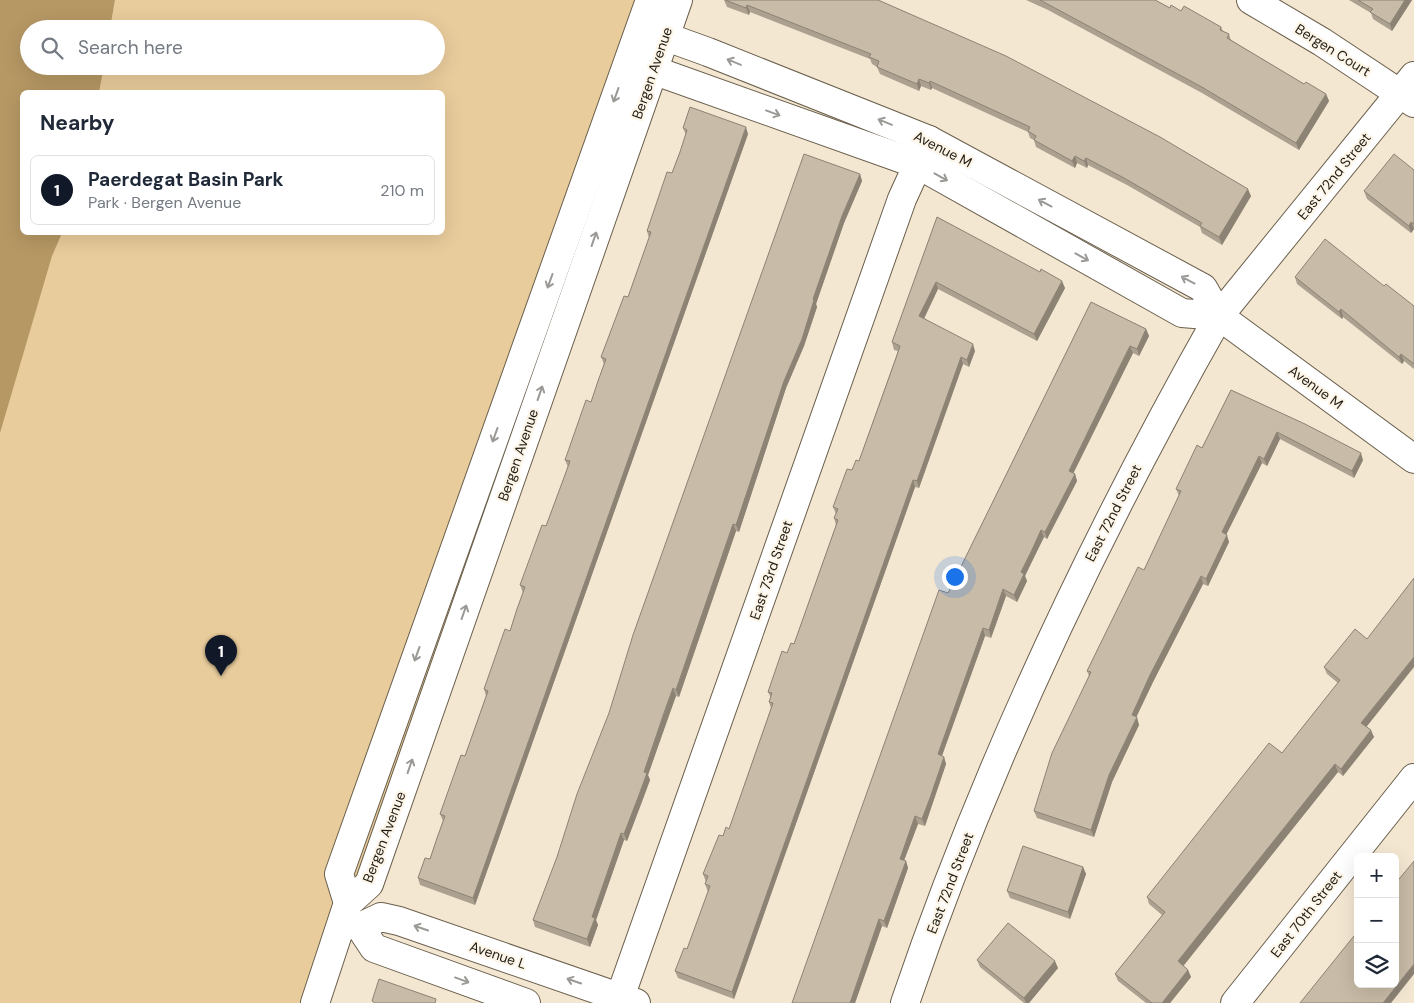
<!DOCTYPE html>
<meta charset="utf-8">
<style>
:root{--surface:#fff;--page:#f6f6f7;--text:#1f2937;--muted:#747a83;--line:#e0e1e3;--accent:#111827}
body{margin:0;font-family:"DM Sans",sans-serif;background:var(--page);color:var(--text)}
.controls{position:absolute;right:15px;bottom:15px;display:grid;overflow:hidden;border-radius:8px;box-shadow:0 5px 20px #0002}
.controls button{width:45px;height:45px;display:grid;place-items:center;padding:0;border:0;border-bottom:1px solid var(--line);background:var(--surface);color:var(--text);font:25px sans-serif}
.you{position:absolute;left:954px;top:576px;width:18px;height:18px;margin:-12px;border:4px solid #fff;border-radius:50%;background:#1a73e8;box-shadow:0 0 0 8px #1a73e833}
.badge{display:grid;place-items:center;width:32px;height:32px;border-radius:50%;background:var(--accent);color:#fff;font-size:16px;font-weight:700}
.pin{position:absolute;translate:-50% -41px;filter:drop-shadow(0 1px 2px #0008)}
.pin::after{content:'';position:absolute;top:26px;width:18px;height:15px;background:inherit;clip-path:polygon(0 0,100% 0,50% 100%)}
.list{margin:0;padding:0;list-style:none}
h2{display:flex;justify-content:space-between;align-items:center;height:65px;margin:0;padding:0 20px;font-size:21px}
h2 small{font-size:16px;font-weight:400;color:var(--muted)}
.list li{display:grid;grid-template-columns:32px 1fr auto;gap:15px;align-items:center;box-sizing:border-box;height:70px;margin:0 10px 10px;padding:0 10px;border:1px solid var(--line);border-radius:8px}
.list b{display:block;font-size:19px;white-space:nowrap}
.list p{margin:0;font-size:16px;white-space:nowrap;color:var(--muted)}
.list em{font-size:16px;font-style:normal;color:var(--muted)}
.icon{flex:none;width:28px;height:28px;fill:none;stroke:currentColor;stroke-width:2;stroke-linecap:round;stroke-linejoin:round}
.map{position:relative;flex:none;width:1414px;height:1003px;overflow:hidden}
.search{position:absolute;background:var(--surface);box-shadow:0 5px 20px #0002;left:20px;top:20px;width:425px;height:55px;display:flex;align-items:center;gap:12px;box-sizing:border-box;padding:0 18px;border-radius:28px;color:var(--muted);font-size:19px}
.panel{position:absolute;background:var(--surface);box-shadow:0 5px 20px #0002;left:20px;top:90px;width:425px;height:145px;border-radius:8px}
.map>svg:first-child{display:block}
.green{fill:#e9cc9c}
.water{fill:#b69864}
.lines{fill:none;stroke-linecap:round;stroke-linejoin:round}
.minor-casing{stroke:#6a5f4c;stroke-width:30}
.minor{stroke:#fff;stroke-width:28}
.wall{fill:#aca190}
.shaded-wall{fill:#8c8375}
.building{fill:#c8bba7;stroke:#8c8375}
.oneway{stroke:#9b9995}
.labels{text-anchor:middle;stroke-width:4.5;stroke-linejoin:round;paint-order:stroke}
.street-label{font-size:14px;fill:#201c14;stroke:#fdf5e8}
</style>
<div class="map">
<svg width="1414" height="1003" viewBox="0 0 1414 1003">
<rect width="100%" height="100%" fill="#f4e7d2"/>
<path class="green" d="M 115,0 L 679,0 L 326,1003 L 0,1003 L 0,349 L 42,233 L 442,232 L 442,92 L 92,92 L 102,66 L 436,66 L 436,29 L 110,29 Z"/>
<path class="water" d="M 0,0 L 115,0 L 110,29 L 29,29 L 29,66 L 104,66 L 99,92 L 22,92 L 22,232 L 62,233 L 52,256 L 0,433 Z"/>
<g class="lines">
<defs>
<g id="minor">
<path d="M 1251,0 L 1322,42 L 1414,103"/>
<path d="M 647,30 L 708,52 L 929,140 L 1203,288 L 1219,316 L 1414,459"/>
<path d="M 636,64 L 917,164 L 1182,313 L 1219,316"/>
<path d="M 348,903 L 339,874 L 650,0"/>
<path d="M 344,922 L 360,927 L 374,948 L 526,1003"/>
<path d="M 360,927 L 381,917 L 399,921 L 636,1003"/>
<path d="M 315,1003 L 348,903 L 369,884 L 678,0"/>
<path d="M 618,1003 L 902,199 L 929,140"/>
<path d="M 905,1003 C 986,765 1095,535 1219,316 L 1414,76"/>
<path d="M 1235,1003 L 1414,778"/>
</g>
</defs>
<use href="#minor" class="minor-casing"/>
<use href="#minor" class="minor"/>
</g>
<g class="wall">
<path d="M 724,0 L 878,0 L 1251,196 L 1222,245 L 1202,233 L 1200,227 L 1127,185 L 1088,165 L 1087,168 L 1077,163 L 1075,168 L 1036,147 L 1034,140 L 1030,138 L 1028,132 L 932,88 L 931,90 L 921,86 L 919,91 L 880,74 L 877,67 L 872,64 L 870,59 L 750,12 L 749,15 L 727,7 Z"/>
<path d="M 1026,0 L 1155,0 L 1170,8 L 1181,11 L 1221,27 L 1223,31 L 1229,34 L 1231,40 L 1304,84 L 1326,94 L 1329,101 L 1299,150 L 1202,93 L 1048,10 Z"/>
<path d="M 1349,0 L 1412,0 L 1392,31 L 1373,19 L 1371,13 Z"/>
<path d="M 683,128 L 748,134 L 475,905 L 420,885 L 418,878 L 430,859 L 443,821 L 440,814 L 465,756 L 486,696 L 484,689 L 510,631 L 523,593 L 520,585 L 546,526 L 568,467 L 565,460 L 591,402 L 604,364 L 601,357 L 628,297 L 649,238 L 647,231 L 672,173 L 686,135 Z"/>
<path d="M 1414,170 L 1414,229 L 1411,233 L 1367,199 L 1364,191 Z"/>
<path d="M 860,174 L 862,181 L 844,223 L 816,304 L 817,307 L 804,346 L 786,388 L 739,532 L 736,531 L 679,697 L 676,696 L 668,717 L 648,775 L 650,780 L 642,802 L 627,841 L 624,840 L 596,920 L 598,925 L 590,947 L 535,927 L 533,920 Z"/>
<path d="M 937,217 L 1065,288 L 1037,341 L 938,289 L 924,318 L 975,351 L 969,367 L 963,364 L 919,488 L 915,487 L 734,999 L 678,978 L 675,971 L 687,949 L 708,892 L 705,884 L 706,882 L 703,874 L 723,836 L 729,829 L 771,708 L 769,702 L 771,698 L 768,692 L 787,653 L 794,644 L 836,525 L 834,518 L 836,514 L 833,507 L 852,470 L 859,461 L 898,351 L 894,350 L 892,342 Z"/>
<path d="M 1295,277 L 1384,286 L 1414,306 L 1414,369 L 1404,361 L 1402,364 L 1343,317 L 1342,319 L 1297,284 Z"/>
<path d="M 1091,302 L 1146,329 L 1149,336 L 1139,356 L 1133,353 L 1073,473 L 1075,474 L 1077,481 L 1047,539 L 1044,537 L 1033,559 L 1025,576 L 1027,581 L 1017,602 L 1006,596 L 991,638 L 985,636 L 942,756 L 944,757 L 946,764 L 932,805 L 925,826 L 918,824 L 904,860 L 906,861 L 908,868 L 887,928 L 882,926 L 855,1003 L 948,593 Z"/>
<path d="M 1231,390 L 1363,460 L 1354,478 L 1280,439 L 1267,466 L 1262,463 L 1226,535 L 1229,542 L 1208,586 L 1203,584 L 1153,682 L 1136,717 L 1139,725 L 1112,782 L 1094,837 L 1037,818 L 1034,811 L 1089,676 L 1087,671 L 1144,570 L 1179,496 L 1176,489 L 1202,448 Z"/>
<path d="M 1367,639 L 1366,727 L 1374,737 L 1343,776 L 1338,772 L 1183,965 L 1188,970 L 1191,977 L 1170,1003 L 1146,1003 L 1118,981 L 1115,974 L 1162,915 L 1149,904 L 1147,897 L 1282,753 L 1338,683 L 1327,674 L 1324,667 Z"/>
<path d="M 1083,867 L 1086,874 L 1070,919 L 1010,898 L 1007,891 Z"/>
<path d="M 977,960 L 1058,968 L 1029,1003 L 1024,1003 L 980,967 Z"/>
</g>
<g class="shaded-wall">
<path d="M 1405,0 L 1412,0 L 1392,31 L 1390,24 Z"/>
<path d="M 747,5 L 750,12 L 749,15 L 746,8 Z"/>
<path d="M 919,79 L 921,86 L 919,91 L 917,84 Z"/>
<path d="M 930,81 L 932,88 L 931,90 L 929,83 Z"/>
<path d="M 1326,94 L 1329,101 L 1299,150 L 1296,143 Z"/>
<path d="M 746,127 L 748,134 L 475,905 L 473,898 Z"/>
<path d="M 1075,156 L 1077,163 L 1075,168 L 1072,161 Z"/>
<path d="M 1086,158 L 1088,165 L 1087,168 L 1084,161 Z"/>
<path d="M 860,174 L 862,181 L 844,223 L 816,304 L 817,307 L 804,346 L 786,388 L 739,532 L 736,525 L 784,381 L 842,216 Z"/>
<path d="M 1248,189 L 1251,196 L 1222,245 L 1219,237 Z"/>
<path d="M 1411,222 L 1414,229 L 1411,233 L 1409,226 Z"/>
<path d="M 1062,281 L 1065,288 L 1037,341 L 1034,334 Z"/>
<path d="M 936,282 L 938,289 L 922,323 L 919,316 Z"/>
<path d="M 1341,309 L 1343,317 L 1342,319 L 1339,312 Z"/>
<path d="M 1146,329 L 1149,336 L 1139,356 L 1137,349 Z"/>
<path d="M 973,344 L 975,351 L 969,367 L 967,360 Z"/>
<path d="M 1130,346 L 1133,353 L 1071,478 L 1069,471 Z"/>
<path d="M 1401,354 L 1404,361 L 1402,364 L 1399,357 Z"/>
<path d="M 961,357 L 963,364 L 919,488 L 917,481 Z"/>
<path d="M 1277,432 L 1280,439 L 1267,466 L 1264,459 Z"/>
<path d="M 1361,453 L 1363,460 L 1354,478 L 1352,471 Z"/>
<path d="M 1259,456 L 1262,463 L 1224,539 L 1222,532 Z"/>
<path d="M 1075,474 L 1077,481 L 1047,539 L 1045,532 Z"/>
<path d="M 913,480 L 915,487 L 734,999 L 732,992 Z"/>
<path d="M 733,524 L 736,531 L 679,697 L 676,690 Z"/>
<path d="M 1041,530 L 1044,537 L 1025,576 L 1027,581 L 1017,602 L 1014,595 L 1021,572 Z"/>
<path d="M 1227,535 L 1229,542 L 1208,586 L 1206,579 Z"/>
<path d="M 1201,576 L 1203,584 L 1153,682 L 1134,722 L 1132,715 L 1150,675 Z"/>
<path d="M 1003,589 L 1006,596 L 991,638 L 989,630 Z"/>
<path d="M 983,628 L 985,636 L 940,761 L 938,754 Z"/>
<path d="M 1414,657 L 1414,667 L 1364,730 L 1361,723 Z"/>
<path d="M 673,688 L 676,696 L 648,775 L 650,780 L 627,841 L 624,834 L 644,772 Z"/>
<path d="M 1137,717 L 1139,725 L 1112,782 L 1094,837 L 1091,830 L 1109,775 Z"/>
<path d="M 1371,730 L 1374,737 L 1343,776 L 1341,769 Z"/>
<path d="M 944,757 L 946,764 L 925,826 L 922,819 Z"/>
<path d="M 1335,764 L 1338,772 L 1181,969 L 1178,961 Z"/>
<path d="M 915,816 L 918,824 L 902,866 L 900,859 Z"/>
<path d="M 621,833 L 624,840 L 596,920 L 598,925 L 590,947 L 587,939 L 592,917 Z"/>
<path d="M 906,861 L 908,868 L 887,928 L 884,921 Z"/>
<path d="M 1083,867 L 1086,874 L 1070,919 L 1068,912 Z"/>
<path d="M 879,919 L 882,926 L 855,1003 L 850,1003 Z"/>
<path d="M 1055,961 L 1058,968 L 1029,1003 L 1026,1003 L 1024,998 Z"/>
<path d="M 1414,964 L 1414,974 L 1391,1003 L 1383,1003 Z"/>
<path d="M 1188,970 L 1191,977 L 1170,1003 L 1162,1003 Z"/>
</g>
<g class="building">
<path d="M 725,0 L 878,0 L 1006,56 L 1160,137 L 1248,189 L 1219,237 L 1200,226 L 1202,223 L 1124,178 L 1086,158 L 1084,161 L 1075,156 L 1072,161 L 1034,140 L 1036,136 L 1028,131 L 1030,127 L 930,81 L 929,83 L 919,79 L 917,84 L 877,67 L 879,61 L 869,57 L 871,54 L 747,5 L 746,8 Z"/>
<path d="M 1040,0 L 1155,0 L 1170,8 L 1171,5 L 1181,11 L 1184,6 L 1221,27 L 1220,30 L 1229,34 L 1227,38 L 1304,84 L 1306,82 L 1326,94 L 1296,143 L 1200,86 Z"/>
<path d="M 1358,0 L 1405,0 L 1390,24 L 1370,12 L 1373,9 Z"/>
<path d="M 690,107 L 746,127 L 473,898 L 418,878 L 425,858 L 430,859 L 437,838 L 445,816 L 440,814 L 461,755 L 465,756 L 488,691 L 484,689 L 505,629 L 510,631 L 517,609 L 525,587 L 520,585 L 542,525 L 546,526 L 562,483 L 570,461 L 565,460 L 586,400 L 591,402 L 598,381 L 606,359 L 601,357 L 624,296 L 628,297 L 651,232 L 647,231 L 667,172 L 672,173 L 680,152 L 687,130 L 683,128 Z"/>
<path d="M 804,154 L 860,174 L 842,216 L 813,299 L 814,300 L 802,339 L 784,381 L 736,525 L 733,524 L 676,690 L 673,688 L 665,710 L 644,772 L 647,773 L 639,795 L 624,834 L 621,833 L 592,917 L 595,918 L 587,939 L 533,920 L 557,857 L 577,794 L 609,713 L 633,635 Z"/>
<path d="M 1394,154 L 1414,170 L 1414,224 L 1411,222 L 1409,226 L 1364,191 Z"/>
<path d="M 937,217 L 1040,272 L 1041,269 L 1062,281 L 1034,334 L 936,282 L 919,316 L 973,344 L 967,360 L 961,357 L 917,481 L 913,480 L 732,992 L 675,971 L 684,948 L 687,949 L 710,886 L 705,884 L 708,876 L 703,874 L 719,835 L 723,836 L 726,827 L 729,829 L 773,703 L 769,702 L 772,693 L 768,692 L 782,651 L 787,653 L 791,643 L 794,644 L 838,520 L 834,518 L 838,509 L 833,507 L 847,469 L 852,470 L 856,460 L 859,461 L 896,358 L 900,346 L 892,342 Z"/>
<path d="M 1325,239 L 1384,286 L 1386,284 L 1414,306 L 1414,364 L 1401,354 L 1399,357 L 1341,309 L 1339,312 L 1295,277 Z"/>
<path d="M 1091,302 L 1146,329 L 1137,349 L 1130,346 L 1120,366 L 1069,471 L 1075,474 L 1045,532 L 1041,530 L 1031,552 L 1021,572 L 1024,574 L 1014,595 L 1003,589 L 989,630 L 983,628 L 938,754 L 944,757 L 930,798 L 922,819 L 915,816 L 900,859 L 906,861 L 884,921 L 879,919 L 850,1003 L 792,1003 L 939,590 L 948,593 Z"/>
<path d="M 1231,390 L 1305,424 L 1361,453 L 1352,471 L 1277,432 L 1264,459 L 1259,456 L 1222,532 L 1227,535 L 1206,579 L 1201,576 L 1150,675 L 1132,715 L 1137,717 L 1109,775 L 1091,830 L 1034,811 L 1052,753 L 1091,672 L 1087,671 L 1138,567 L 1144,570 L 1181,491 L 1176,489 L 1197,445 L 1202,448 Z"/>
<path d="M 1414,578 L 1414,657 L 1361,723 L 1371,730 L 1341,769 L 1335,764 L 1178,961 L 1188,970 L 1162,1003 L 1152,1003 L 1115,974 L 1165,912 L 1147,897 L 1269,743 L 1282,753 L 1340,680 L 1324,667 L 1355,629 L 1367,639 Z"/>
<path d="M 1023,846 L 1083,867 L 1068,912 L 1007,891 Z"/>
<path d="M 1414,861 L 1414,964 L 1383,1003 L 1300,1003 L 1358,931 L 1358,984 L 1395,984 L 1395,884 Z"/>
<path d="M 1008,923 L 1055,961 L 1024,998 L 977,960 Z"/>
<path d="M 379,979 L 436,999 L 435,1003 L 375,1003 L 372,1001 Z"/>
</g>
<defs><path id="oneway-shaft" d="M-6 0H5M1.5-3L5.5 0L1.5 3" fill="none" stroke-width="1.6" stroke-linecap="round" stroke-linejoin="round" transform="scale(1.25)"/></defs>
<g class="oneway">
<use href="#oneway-shaft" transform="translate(734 62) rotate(-158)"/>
<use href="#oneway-shaft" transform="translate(616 95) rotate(110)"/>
<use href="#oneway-shaft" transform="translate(773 113) rotate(20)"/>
<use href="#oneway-shaft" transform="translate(885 122) rotate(-158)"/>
<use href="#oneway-shaft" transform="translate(941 177) rotate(29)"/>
<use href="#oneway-shaft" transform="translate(1045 203) rotate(-152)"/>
<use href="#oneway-shaft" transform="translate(594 239) rotate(-71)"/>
<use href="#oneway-shaft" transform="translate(1082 257) rotate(29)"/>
<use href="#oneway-shaft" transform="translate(1188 280) rotate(-152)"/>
<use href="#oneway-shaft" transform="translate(550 281) rotate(110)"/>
<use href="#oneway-shaft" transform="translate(540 393) rotate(-71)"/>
<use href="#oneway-shaft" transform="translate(495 435) rotate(110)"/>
<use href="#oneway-shaft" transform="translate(464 612) rotate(-71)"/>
<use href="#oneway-shaft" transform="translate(417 654) rotate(110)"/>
<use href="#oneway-shaft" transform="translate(410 766) rotate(-71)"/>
<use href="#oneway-shaft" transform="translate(421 928) rotate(-161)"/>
<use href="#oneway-shaft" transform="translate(462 980) rotate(20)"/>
<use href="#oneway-shaft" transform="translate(574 981) rotate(-161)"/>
</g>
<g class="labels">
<g class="street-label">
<text transform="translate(1333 50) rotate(32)" y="5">Bergen Court</text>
<text transform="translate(652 73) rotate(-71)" y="5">Bergen Avenue</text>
<text transform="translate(943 149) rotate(27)" y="5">Avenue M</text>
<text transform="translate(1334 176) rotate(-51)" y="5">East 72nd Street</text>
<text transform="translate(1316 387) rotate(36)" y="5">Avenue M</text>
<text transform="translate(518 455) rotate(-71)" y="5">Bergen Avenue</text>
<text transform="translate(1113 513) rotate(-63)" y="5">East 72nd Street</text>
<text transform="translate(771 570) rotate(-71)" y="5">East 73rd Street</text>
<text transform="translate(384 837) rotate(-69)" y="5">Bergen Avenue</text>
<text transform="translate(950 883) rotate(-69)" y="5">East 72nd Street</text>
<text transform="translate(1306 914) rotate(-52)" y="5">East 70th Street</text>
<text transform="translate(498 955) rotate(19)" y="5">Avenue L</text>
</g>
</g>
</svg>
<div class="controls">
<button>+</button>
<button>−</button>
<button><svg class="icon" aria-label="layers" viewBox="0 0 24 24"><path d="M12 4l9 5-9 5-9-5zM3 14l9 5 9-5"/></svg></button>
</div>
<div class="you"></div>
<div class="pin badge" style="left:221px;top:676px">1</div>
<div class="search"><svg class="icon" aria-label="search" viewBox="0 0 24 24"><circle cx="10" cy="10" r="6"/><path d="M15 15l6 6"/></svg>Search here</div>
<section class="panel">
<h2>Nearby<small></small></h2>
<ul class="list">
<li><span class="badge">1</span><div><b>Paerdegat Basin Park</b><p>Park · Bergen Avenue</p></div><em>210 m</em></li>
</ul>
</section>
</div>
